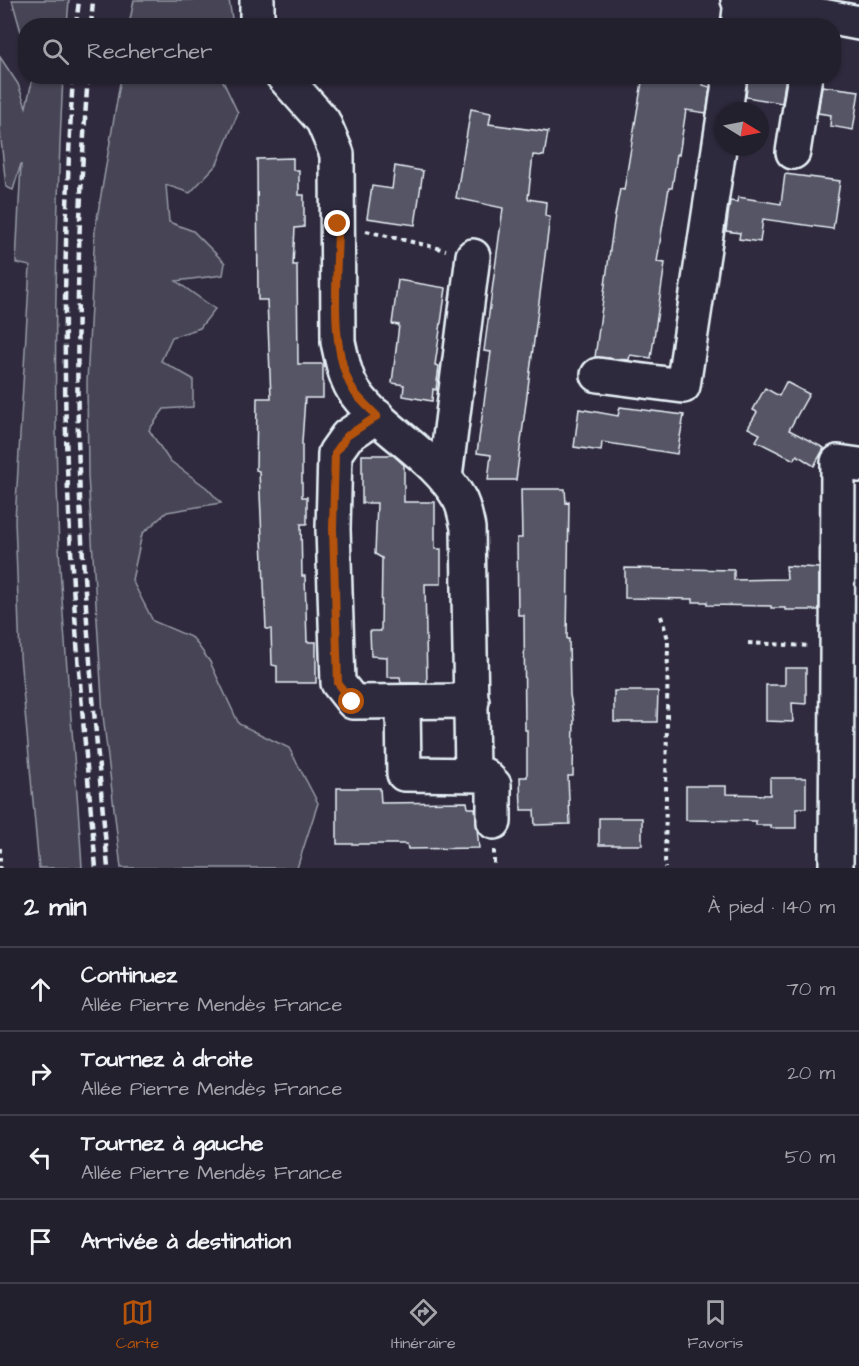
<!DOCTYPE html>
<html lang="fr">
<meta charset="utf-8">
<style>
:root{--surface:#23202e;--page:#2f2d3a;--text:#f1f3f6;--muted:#a3a3aa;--line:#403e4a;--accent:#b45309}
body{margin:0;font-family:"Architects Daughter",sans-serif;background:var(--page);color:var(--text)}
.compass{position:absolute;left:715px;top:102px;width:54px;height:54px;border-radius:50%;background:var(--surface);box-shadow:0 2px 4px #0004;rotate:100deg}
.stop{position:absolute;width:18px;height:18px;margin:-14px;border:4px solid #b45309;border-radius:50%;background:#fff}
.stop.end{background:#b45309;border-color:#fff;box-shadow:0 2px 6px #0008}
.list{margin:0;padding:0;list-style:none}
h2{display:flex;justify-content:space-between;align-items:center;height:78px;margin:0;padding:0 24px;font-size:26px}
h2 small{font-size:20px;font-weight:400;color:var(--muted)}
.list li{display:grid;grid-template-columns:39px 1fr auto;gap:18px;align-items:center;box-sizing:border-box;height:84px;padding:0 24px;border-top:2px solid var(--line)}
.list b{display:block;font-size:22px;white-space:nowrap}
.list p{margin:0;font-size:20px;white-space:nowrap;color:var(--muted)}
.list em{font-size:20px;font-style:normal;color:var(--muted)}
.icon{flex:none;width:33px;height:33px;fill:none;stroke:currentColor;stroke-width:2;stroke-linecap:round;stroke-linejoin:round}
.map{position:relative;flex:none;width:859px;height:868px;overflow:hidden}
.search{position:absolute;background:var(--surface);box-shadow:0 2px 4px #0004;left:18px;right:18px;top:18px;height:66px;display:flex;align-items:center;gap:15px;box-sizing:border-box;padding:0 21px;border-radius:24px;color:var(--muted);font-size:22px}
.sheet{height:414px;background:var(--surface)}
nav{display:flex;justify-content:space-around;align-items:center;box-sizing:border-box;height:84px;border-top:2px solid var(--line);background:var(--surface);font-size:16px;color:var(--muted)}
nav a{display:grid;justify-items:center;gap:3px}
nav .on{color:var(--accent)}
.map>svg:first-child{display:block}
.green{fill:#464455;stroke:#979aa6;stroke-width:1.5}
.building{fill:#575565;stroke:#e8f1f8;stroke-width:1.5}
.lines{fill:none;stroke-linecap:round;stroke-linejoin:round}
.minor-casing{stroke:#e8f1f8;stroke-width:38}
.major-casing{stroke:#e8f1f8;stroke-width:38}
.path{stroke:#e8f1f8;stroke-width:4;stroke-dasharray:4.5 4.5;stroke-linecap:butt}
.minor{stroke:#2f2a3d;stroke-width:33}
.major{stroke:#2f2a3d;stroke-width:33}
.rail{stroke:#e8f1f8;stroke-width:4.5;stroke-dasharray:9 4.5;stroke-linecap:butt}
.route{stroke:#b45309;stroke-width:8}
</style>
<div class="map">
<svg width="859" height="868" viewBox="0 0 859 868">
<rect width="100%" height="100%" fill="#2f2a3d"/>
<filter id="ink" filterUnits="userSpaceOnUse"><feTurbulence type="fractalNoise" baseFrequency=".0167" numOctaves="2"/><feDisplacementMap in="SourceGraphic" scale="12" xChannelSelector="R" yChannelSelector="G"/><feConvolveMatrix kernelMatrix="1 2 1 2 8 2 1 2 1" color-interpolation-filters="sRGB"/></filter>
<g filter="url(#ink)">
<g class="green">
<path d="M 12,0 L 69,0 L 67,25 L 26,26 L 25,46 Z"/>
<path d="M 134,0 L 229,0 L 233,25 L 129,25 Z"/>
<path d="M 0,57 L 18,84 L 26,107 L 33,77 L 63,77 C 55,234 53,390 59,547 C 64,654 76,761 82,868 L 39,868 L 20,656 L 15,520 L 30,266 L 16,263 L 21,164 L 13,190 L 6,187 L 0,130 Z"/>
<path d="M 121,77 L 221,77 L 238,113 L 217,164 L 190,193 L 166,185 L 169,222 L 193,231 L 225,263 L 223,275 L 176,281 L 215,309 L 200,328 L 172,337 L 161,361 L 193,379 L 193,407 L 164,409 L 149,430 L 169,460 L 207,488 L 221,503 L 167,512 L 142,534 L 132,580 L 153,621 L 193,638 L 210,662 L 239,724 L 289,748 L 318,803 L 297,868 L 121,868 L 103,715 L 88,476 L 87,382 L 95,230 Z"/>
</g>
<g class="building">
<path d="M 643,76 L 704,76 L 703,85 L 710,87 L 707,110 L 706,113 L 686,110 L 679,155 L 677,154 L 672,188 L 669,188 L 662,229 L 657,262 L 665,263 L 651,358 L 630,355 L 629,360 L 595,357 L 614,221 L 620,189 L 624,190 Z"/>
<path d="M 748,76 L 786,76 L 782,103 L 746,97 Z"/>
<path d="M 822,86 L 859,91 L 853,130 L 830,126 L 831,115 L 818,113 Z"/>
<path d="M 471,109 L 491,113 L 489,124 L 548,132 L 544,156 L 533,155 L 528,199 L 546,202 L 545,216 L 550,217 L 516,480 L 488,480 L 491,455 L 477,453 L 491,352 L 484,351 L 503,208 L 456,198 Z"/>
<path d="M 293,158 L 293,170 L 299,170 L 299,195 L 304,195 L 304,227 L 295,228 L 293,265 L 297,265 L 298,364 L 323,364 L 323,398 L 305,398 L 302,442 L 302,497 L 307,497 L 307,524 L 301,524 L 302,576 L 305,576 L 307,642 L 316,642 L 316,683 L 277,683 L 277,666 L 272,665 L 271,629 L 266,629 L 259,471 L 256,470 L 257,398 L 271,398 L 267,300 L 258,300 L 257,159 Z"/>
<path d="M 395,166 L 423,171 L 415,225 L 367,218 L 372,186 L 392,189 Z"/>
<path d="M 785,174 L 840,181 L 833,229 L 763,219 L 760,242 L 739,239 L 740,233 L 726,231 L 730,201 L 737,202 L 738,197 L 781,204 Z"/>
<path d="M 398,280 L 446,288 L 435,365 L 439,366 L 436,390 L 433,389 L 432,401 L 403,396 L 404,385 L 392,383 L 399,325 L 392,324 Z"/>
<path d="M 786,382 L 809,394 L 789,430 L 824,448 L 814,466 L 797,455 L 794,460 L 756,441 L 760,434 L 748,428 L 757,412 L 753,410 L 765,388 L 779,396 Z"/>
<path d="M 620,407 L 684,415 L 677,454 L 602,442 L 601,451 L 574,447 L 579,409 L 618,416 Z"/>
<path d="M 362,455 L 393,455 L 404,465 L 404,502 L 435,502 L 435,549 L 441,549 L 441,584 L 425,584 L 427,683 L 401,683 L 400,677 L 387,677 L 387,657 L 371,656 L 370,631 L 381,631 L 382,558 L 375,554 L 377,503 L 362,503 Z"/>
<path d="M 521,489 L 565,489 L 566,503 L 569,502 L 567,639 L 569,639 L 570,695 L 574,718 L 573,776 L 568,776 L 570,824 L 535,825 L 534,810 L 521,810 L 520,777 L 527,777 L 527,730 L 525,730 L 524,615 L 518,615 L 517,538 L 522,538 Z"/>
<path d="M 786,566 L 819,568 L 819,610 L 785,610 L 785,608 L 771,608 L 771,606 L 707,605 L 707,602 L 693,602 L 693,599 L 625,598 L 625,568 L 734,570 L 734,580 L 787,579 Z"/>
<path d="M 785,668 L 806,668 L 806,704 L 792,703 L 793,722 L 766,721 L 766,685 L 785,685 Z"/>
<path d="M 614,691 L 658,691 L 657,722 L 614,722 Z"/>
<path d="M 770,778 L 806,778 L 806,808 L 796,808 L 796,828 L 771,828 L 771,825 L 756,825 L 756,821 L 686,820 L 686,786 L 726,786 L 726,794 L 770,795 Z"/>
<path d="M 337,788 L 380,788 L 381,803 L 467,802 L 468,808 L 475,808 L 479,848 L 408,849 L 407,844 L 337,844 Z"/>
<rect x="599" y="818" width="43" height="27"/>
</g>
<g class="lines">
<defs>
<g id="minor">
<path d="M 257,26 L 257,0"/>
<path d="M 738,26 L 741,1"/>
<path d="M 283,76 L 323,121 L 337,154 L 338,342 C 342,359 345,379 356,394 C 385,433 434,455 459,498 C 464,506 466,519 468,528 L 472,773"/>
<path d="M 725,111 L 730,76"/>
<path d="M 793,152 L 805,76"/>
<path d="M 598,375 L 683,386 L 724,116"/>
<path d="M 377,416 L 347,436 L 335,453 L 333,529 L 338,683 L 353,702 L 472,701"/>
<path d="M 445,477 L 473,256"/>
<path d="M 403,703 L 404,774 L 484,775 L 494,785 L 494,822"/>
<path d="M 836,868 L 838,462 L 859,465"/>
</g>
<path id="major" d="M 738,0 L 859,23"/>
</defs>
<use href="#minor" class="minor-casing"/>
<use href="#major" class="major-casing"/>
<g class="path">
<path d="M 366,231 L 446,250"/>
<path d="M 661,616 L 668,639 L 665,868"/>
<path d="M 748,643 L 810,646"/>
<path d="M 0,848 L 0,868"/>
<path d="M 494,850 L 494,868"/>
</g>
<use href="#minor" class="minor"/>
<use href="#major" class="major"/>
<g class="rail">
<path d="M 76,26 L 79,0"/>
<path d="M 91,26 L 93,0"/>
<path d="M 73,76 C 66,196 63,315 66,434 C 70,579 83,724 96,868"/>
<path d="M 88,76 C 79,195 76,315 78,434 C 81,579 95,724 108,868"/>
</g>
</g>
</g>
<g class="lines" filter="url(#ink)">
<path class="route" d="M 338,224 C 338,273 327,351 355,393 C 361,401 370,409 377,416 L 347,436 L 335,453 L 333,529 L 338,683 L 352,702"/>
</g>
</svg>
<svg class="compass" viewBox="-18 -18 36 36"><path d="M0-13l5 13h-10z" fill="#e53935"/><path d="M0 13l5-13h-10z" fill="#a3a3aa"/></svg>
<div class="stop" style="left:352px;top:702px"></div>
<div class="stop end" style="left:338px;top:224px"></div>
<div class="search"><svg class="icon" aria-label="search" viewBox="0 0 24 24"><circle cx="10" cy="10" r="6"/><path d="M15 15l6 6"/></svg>Rechercher</div>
</div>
<section class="sheet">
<h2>2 min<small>À pied · 140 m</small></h2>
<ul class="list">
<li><svg class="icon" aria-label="ahead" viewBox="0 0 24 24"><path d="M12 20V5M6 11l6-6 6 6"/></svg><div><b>Continuez</b><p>Allée Pierre Mendès France</p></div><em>70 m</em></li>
<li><svg class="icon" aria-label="right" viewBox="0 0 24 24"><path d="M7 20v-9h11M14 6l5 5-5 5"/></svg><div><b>Tournez à droite</b><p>Allée Pierre Mendès France</p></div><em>20 m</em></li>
<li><svg class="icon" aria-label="left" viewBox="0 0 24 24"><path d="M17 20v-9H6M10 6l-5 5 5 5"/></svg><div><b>Tournez à gauche</b><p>Allée Pierre Mendès France</p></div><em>50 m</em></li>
<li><svg class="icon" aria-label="arrive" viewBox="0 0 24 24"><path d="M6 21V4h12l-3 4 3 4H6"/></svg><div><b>Arrivée à destination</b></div></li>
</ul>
</section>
<nav>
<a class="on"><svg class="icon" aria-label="map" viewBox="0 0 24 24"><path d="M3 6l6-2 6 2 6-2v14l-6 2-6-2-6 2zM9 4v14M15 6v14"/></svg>Carte</a>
<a><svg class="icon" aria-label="directions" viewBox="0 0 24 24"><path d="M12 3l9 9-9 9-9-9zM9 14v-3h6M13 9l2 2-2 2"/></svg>Itinéraire</a>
<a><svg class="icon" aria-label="saved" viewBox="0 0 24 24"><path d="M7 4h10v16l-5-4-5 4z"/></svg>Favoris</a>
</nav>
